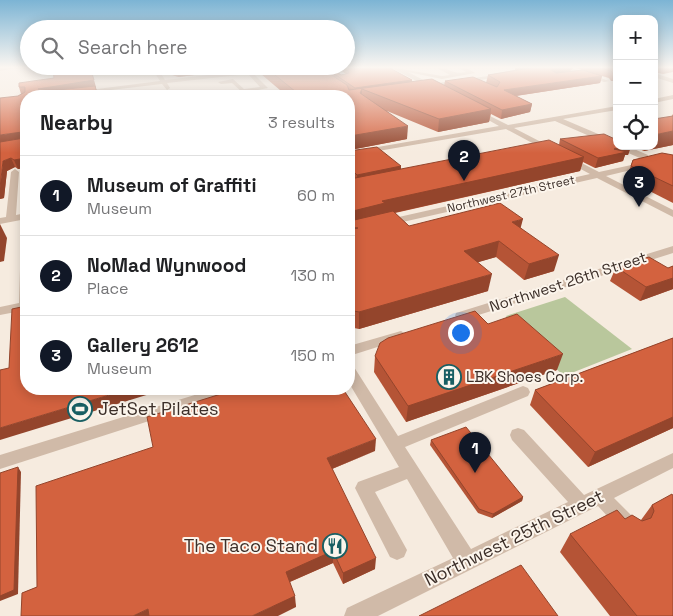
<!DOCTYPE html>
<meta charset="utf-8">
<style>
:root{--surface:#fff;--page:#f6f6f6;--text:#202124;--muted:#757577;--line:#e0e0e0;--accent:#111827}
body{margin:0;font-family:"Space Grotesk",sans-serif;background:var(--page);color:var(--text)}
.controls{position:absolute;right:15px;top:15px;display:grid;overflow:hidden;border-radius:10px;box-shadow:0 2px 12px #0003}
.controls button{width:45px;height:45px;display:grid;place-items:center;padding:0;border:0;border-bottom:1px solid var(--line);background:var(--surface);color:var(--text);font:25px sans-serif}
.you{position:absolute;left:460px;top:332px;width:18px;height:18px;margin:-12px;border:4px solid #fff;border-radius:50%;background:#1a73e8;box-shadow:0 0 0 8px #1a73e833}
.badge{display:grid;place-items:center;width:32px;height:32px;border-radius:50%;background:var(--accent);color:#fff;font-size:16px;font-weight:700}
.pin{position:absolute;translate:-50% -41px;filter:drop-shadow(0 1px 2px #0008)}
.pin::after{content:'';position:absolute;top:26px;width:18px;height:15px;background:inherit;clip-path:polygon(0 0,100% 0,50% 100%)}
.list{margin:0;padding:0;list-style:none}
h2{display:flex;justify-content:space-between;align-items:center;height:65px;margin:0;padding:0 20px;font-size:21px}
h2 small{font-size:16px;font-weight:400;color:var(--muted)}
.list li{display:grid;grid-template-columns:32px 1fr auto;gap:15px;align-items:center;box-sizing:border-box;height:80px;padding:0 20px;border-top:1px solid var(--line)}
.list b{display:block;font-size:19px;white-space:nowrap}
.list p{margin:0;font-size:16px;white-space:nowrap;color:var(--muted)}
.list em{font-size:16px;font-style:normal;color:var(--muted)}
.icon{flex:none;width:28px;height:28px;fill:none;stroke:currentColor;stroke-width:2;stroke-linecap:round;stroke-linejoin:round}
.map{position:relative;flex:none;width:673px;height:616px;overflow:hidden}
.search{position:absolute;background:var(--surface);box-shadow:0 2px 12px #0003;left:20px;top:20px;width:335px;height:55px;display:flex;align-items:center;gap:12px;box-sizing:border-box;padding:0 18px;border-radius:28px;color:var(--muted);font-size:19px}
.panel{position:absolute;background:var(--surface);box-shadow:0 2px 12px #0003;left:20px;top:90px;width:335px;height:305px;border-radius:20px}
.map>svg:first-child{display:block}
.green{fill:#b9c79c}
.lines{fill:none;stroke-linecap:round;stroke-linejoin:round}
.minor{fill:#d0baa8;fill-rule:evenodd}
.wall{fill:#b55436;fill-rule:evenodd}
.shaded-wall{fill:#94452c}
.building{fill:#d3623f;stroke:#94452c}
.labels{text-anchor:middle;stroke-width:4;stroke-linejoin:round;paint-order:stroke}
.far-street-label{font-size:12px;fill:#3c2f29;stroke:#fcf5ec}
.street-label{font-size:15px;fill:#3c2f29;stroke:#fcf5ec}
.poi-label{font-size:15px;fill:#3c2f29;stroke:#fcf5ec;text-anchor:start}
.near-poi-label{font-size:18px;fill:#3c2f29;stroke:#fcf5ec;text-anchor:start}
.near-street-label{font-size:18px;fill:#3c2f29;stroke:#fcf5ec}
</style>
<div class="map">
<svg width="673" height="616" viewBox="0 0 673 616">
<rect width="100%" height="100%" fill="#f6ebdf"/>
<path class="green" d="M 565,297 L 632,349 L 564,376 L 513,329 L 506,316 Z"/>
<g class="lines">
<g class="minor">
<path d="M 0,67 L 19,67 L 0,71 Z"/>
<path d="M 151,67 L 157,67 L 165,80 L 278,67 L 296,67 L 253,73 L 268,88 L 243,93 L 232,83 L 221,84 L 218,82 L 233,79 L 244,89 L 260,87 L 248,74 L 167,83 L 170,88 L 167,90 L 162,84 L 59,96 L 42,96 L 160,81 Z"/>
<path d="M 390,67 L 442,76 L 450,75 L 435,67 C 448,67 452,75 466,72 L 457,67 L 465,67 L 475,73 L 442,79 L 408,72 L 431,84 L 502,74 L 505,76 L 436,87 L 434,90 L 423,88 L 424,85 Z"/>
<path d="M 560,67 L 569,67 L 609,81 L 604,82 Z"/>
<path d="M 654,73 L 673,79 L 673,83 L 654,77 Z"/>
<path d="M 673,95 L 673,99 L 654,103 L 654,99 Z"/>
<path d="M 617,106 L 617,110 L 563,119 L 617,142 L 617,146 L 627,146 L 648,155 L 648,159 L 642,159 L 555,121 L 514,128 L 599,172 L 673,156 L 673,160 L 606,176 L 673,210 L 673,217 L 597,178 L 385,226 L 380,223 L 381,221 L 590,174 L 506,129 L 349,156 L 349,152 L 499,126 L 474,112 L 473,111 L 476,109 L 508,125 Z"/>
<path d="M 15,169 L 19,172 L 16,215 L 26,213 L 26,219 L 0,224 L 0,218 L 6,217 L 11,172 Z"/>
<path d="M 26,232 L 26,310 L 0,315 L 0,307 L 19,303 L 21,235 Z"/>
<path d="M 673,246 L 673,253 L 466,319 L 461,320 L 455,316 L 456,313 Z"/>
<path d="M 401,331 L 408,335 L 406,338 L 349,356 L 349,346 Z"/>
<path d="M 349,366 L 354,367 L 398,436 L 523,386 L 528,388 L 530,392 L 528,396 L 405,447 L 471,549 L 568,502 L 512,440 L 510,435 L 512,430 L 518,428 L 524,430 L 584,495 L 673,453 L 673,468 L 614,498 L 633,517 L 635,523 L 633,529 L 626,532 L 619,529 L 598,506 L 378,616 L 344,616 L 347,608 L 453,558 L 407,479 L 375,492 L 407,550 L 404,557 L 397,560 L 390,557 L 355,488 L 358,482 L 399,467 L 349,383 Z"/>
<path d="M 214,389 L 238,389 L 236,393 L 0,469 L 0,455 Z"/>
</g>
</g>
<g class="wall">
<path d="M 53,67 L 107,67 L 91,73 L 98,96 L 26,96 L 26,168 L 18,169 L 15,167 L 7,171 L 4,198 L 0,199 L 18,96 L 21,94 L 19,87 L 54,78 Z"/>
<path d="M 167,67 L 271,67 L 281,73 L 300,69 L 300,68 L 297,68 L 297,67 L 330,67 L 341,75 L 346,74 L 336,67 L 393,67 L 392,70 L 412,80 L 412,82 L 444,86 L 445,81 L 486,83 L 488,75 L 515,70 L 515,67 L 617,67 L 617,81 L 611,81 L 609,78 L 602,76 L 600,83 L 516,96 L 532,104 L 530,112 L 501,119 L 491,114 L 489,122 L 438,132 L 387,111 L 407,139 L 350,150 L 349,149 L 349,96 L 287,96 L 261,74 L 260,67 L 178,77 L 172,75 ZM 574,67 L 582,70 L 567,72 L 570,71 Z"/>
<path d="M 654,67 L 673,67 L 663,74 L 654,72 Z"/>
<path d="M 673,114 L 673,145 L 644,151 L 632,146 L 654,146 Z"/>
<path d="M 560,139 L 617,146 L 631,146 L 628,155 L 625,155 L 623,161 L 595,168 L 583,162 L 580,171 L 395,213 L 409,226 L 521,228 L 554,271 L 524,280 L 496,257 L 478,262 L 488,291 L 359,329 L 349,327 L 349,178 L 350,179 L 353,178 L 349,174 L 349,150 L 349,151 L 401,166 L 401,169 L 559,145 Z"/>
<path d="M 673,155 L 673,203 L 626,179 L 633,160 Z"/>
<path d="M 673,266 L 673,289 L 640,301 L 610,281 L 616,267 L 668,268 Z"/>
<path d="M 488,324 L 557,370 L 406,422 L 374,372 L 375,356 Z"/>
<path d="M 673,338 L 673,428 L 588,467 L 530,405 L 535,390 Z"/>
<path d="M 431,440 L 523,497 L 522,501 L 492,518 L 478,513 L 430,445 Z"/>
<path d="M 375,451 L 332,469 L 375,569 L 343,584 L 333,563 L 290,582 L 296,607 L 22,593 Z"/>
<path d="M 673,496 L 673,616 L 610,616 L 560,552 L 570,534 L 625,519 L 641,520 L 652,505 Z"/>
</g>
<g class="shaded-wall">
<path d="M 90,67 L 107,67 L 91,73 Z"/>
<path d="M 219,67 L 260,67 L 178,77 L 177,72 Z"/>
<path d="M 516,67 L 538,67 L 515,70 Z"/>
<path d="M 561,67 L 574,67 L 570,71 L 549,77 L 551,70 Z"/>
<path d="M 666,67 L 673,67 L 673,72 L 663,74 Z"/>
<path d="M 617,73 L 617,81 L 611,81 L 613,74 Z"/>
<path d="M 602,76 L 600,83 L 502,98 L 504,90 Z"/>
<path d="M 94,80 L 96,87 L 40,96 L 38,89 Z"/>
<path d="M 412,80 L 412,85 L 362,89 L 362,101 L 354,93 L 355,88 Z"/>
<path d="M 532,104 L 530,112 L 501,119 L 502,110 Z"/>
<path d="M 491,109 L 489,122 L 438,132 L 439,119 Z"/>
<path d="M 408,126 L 407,139 L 350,150 L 350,136 Z"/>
<path d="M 673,131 L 673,145 L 644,151 L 646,146 L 654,146 L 654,135 Z"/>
<path d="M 22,132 L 26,140 L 0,144 L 0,135 Z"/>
<path d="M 627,146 L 631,146 L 628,155 L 625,155 L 623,161 L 595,168 L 598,158 L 614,149 Z"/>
<path d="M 584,157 L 580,171 L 384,215 L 349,227 L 349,212 L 382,201 Z"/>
<path d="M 11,158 L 15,167 L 7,171 L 4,198 L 0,199 L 0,188 L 3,161 Z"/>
<path d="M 26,158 L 26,168 L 18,169 L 14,160 Z"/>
<path d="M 401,166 L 401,173 L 357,182 L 357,175 Z"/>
<path d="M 523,219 L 519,234 L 512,222 Z"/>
<path d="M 0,224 L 7,238 L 4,261 L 0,262 Z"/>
<path d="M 499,241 L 496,257 L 462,267 L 464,251 Z"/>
<path d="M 559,255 L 554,271 L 524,280 L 529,264 Z"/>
<path d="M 492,274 L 488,291 L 359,329 L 359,312 Z"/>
<path d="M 673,278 L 673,289 L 640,301 L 646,287 Z"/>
<path d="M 563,354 L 557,370 L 406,422 L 408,406 Z"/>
<path d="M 129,389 L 166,389 L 0,440 L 0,428 Z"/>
<path d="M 673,417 L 673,428 L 588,467 L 595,452 Z"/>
<path d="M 376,439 L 375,451 L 327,471 L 327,458 Z"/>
<path d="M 18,467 L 21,472 L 18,594 L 0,601 L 0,596 Z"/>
<path d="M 523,497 L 522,501 L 492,518 L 493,514 Z"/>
<path d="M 333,551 L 333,563 L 287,583 L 286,572 Z"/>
<path d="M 376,558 L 375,569 L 343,584 L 343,573 Z"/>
<path d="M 295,596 L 296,607 L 278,616 L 252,616 Z"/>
<path d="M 148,609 L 152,616 L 133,616 Z"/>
</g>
<g class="building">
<path d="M 53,67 L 90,67 L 94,80 L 38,89 L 57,90 L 95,86 L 98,96 L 26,96 L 26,158 L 14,160 L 11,158 L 3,161 L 0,188 L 0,142 L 24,138 L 22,132 L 0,135 L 0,98 L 18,96 L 25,92 L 25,87 L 19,87 L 19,83 L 54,78 Z"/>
<path d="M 169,67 L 219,67 L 177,72 L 171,70 Z"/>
<path d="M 265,67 L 271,67 L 281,73 L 303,69 L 304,67 L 319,67 L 347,85 L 349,90 L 432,79 L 491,109 L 439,119 L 362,89 L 360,93 L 408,126 L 350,136 L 349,135 L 349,96 L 301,96 Z"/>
<path d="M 324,67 L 330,67 L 341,75 L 349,73 L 348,71 L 343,67 L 388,67 L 412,80 L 355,88 Z"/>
<path d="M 536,67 L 561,67 L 551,70 L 556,73 L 583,70 L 602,76 L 504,90 L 532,104 L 502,110 L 445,81 L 473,77 L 497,87 L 500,82 L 488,75 Z"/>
<path d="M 598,67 L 617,67 L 617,73 L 613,74 L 611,71 Z"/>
<path d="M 673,116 L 673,131 L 654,135 L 654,119 Z"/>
<path d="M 604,134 L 617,140 L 617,146 L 627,146 L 614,149 L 627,152 L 598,158 L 560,139 Z"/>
<path d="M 549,140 L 584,157 L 382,201 L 385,203 L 349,212 L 349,178 L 350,179 Z"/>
<path d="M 377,147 L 401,166 L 357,175 L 349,167 L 349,150 L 349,151 Z"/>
<path d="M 662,153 L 673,155 L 673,186 L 631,166 L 633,160 Z"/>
<path d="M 500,203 L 523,219 L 512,222 L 559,255 L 529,264 L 499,241 L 464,251 L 492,274 L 359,312 L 349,310 L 349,230 L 358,228 L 349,227 L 349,220 L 350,221 L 393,211 L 409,226 Z"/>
<path d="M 649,257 L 668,268 L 673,266 L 673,278 L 646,287 L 616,267 Z"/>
<path d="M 26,306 L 26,389 L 129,389 L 0,428 L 0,370 L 9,368 L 12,309 Z"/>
<path d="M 475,311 L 488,324 L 517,314 L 563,354 L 408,406 L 375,356 L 380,343 L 388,338 Z"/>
<path d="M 673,338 L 673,417 L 595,452 L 535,390 Z"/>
<path d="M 237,389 L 343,389 L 376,439 L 327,458 L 376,558 L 343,573 L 333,551 L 286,572 L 295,596 L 252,616 L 149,616 L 148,609 L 133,616 L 21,616 L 22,593 L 37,587 L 36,486 L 153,447 L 147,417 Z"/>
<path d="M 466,427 L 523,497 L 493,514 L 479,509 L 431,440 Z"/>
<path d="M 18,467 L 14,590 L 0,596 L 0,473 Z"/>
<path d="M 672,494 L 673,496 L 673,616 L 637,616 L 570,534 L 617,510 L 625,519 L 632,515 L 642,521 L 651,518 L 654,511 L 652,505 Z"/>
<path d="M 521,565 L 558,616 L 419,616 Z"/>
</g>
<linearGradient id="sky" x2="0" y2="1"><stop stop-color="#7cb4d4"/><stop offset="0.44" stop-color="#fbf6f1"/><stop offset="1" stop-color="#fbf6f1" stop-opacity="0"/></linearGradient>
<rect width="673" height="153" fill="url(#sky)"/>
<defs>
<symbol id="building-ring" viewBox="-11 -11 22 22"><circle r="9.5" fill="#fcf5ec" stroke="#195f63" stroke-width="1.5"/><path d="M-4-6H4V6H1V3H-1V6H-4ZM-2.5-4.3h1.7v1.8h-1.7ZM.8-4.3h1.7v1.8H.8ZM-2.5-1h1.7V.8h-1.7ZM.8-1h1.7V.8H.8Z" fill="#195f63"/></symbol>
<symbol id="stadium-ring" viewBox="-11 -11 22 22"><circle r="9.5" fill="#fcf5ec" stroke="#195f63" stroke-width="1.5"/><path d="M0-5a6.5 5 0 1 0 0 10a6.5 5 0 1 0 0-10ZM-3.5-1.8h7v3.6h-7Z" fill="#195f63"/></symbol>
<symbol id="restaurant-ring" viewBox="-11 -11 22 22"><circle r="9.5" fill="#fcf5ec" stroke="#195f63" stroke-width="1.5"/><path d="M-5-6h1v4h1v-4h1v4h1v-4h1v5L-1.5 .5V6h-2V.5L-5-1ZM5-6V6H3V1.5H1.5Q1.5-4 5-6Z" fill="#195f63"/></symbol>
</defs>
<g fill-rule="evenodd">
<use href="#building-ring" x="435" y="363" width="28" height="28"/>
<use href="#stadium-ring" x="66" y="395" width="28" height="28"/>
<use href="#restaurant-ring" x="321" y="532" width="28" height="28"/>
</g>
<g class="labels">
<g class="far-street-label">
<text transform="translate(511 194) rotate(-13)" y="4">Northwest 27th Street</text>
</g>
<g class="street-label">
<text transform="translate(568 282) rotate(-18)" y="5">Northwest 26th Street</text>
</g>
<g class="poi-label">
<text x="466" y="382">LBK Shoes Corp.</text>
</g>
<g class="near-poi-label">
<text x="98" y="415">JetSet Pilates</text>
<text x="318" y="552" text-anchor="end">The Taco Stand</text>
</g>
<g class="near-street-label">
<text transform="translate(514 538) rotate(-26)" y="6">Northwest 25th Street</text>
</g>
</g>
</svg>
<div class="controls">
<button>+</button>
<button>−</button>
<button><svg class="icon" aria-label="locate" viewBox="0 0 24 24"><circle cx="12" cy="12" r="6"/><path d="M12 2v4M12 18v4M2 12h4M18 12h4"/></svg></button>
</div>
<div class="you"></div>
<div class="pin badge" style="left:475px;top:473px">1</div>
<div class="pin badge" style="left:464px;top:181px">2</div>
<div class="pin badge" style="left:639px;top:207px">3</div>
<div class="search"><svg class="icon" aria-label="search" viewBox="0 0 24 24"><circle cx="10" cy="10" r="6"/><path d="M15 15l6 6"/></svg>Search here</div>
<section class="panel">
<h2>Nearby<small>3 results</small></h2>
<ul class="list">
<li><span class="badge">1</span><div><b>Museum of Graffiti</b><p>Museum</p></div><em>60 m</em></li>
<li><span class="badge">2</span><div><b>NoMad Wynwood</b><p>Place</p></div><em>130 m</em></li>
<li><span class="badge">3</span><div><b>Gallery 2612</b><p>Museum</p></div><em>150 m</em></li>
</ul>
</section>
</div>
